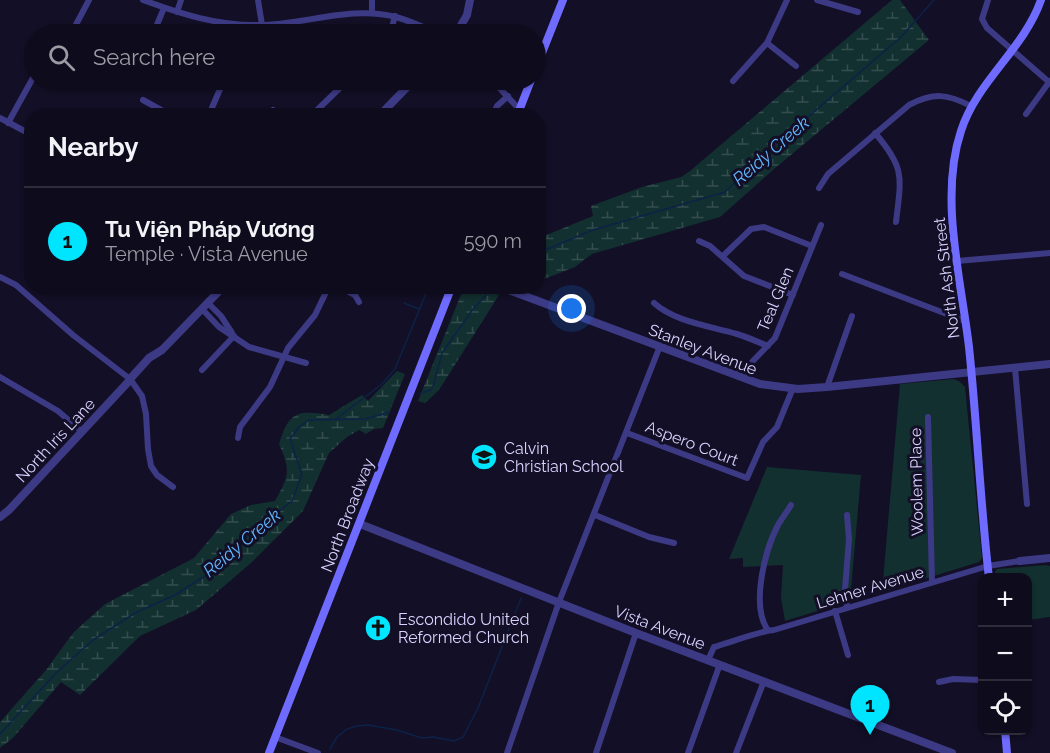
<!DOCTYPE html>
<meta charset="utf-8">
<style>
:root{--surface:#0e0b1c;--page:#171425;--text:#f1f3f6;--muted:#9b9ba3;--line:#2e2b3b;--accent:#00e5ff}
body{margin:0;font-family:Raleway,sans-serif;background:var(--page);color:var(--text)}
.controls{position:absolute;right:18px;bottom:18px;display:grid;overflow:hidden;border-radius:12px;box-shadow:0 2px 4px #0004}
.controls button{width:54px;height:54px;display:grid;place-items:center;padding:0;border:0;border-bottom:2px solid var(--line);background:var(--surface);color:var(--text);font:30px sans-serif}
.you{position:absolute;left:572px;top:309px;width:21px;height:21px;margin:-15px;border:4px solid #fff;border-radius:50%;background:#1a73e8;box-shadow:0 0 0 9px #1a73e833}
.badge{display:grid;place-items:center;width:39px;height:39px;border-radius:50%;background:var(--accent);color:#111;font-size:20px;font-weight:700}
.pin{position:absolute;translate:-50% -50px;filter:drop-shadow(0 2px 3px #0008)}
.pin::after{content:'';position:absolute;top:32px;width:21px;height:18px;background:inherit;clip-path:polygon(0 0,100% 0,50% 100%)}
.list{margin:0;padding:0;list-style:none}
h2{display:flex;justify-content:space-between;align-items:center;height:78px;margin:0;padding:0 24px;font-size:26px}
h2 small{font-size:20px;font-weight:400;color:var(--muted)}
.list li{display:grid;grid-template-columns:39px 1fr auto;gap:18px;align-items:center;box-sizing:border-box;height:108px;padding:0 24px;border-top:2px solid var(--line)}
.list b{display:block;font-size:22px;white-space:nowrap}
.list p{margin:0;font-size:20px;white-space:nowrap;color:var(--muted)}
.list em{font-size:20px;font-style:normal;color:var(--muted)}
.icon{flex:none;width:33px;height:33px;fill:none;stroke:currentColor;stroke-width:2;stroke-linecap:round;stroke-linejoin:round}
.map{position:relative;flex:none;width:1050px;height:753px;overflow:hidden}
.search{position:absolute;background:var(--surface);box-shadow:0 2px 4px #0004;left:24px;top:24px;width:522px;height:66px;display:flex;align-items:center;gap:15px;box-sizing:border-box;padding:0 21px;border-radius:33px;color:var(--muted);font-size:22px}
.panel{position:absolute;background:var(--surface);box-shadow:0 2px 4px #0004;left:24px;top:108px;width:522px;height:186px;border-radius:24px}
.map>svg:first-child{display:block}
.grass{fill:#12302f}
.wetland{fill:url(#wetland-marsh)}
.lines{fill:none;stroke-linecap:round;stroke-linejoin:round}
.stream{stroke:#0c2248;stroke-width:1.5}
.minor{stroke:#3d3a85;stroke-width:6}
.tertiary{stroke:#3d3a85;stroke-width:8}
.secondary{stroke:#6f6bff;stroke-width:8}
.labels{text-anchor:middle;stroke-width:6;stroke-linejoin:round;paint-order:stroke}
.street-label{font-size:16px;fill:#d9d4ff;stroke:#130f26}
.poi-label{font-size:16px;fill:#d9d4ff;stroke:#130f26;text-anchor:start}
.water-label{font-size:18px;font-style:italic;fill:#62b6ff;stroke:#130f26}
</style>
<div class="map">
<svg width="1050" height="753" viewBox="0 0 1050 753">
<defs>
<pattern id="wetland-marsh" width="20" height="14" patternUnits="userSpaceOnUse" patternTransform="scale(1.5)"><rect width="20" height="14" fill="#12302f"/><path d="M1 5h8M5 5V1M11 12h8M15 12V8" fill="none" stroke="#344d4e"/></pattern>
</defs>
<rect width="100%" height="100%" fill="#130f26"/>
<g class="grass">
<path d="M 954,379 L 960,382 L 965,387 L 982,558 L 979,562 L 882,592 L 900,384 Z"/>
<path d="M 767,467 L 861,475 L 850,601 L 785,621 L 781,598 L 783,565 L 743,567 L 743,558 L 729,559 Z"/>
<path d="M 1045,565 L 1050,566 L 1050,617 L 1028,620 L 1028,578 L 995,577 L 995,572 L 997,569 Z"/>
</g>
<g class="wetland">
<path d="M 892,0 L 900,0 L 929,40 L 774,169 L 720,217 L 592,254 L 575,267 L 539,281 L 539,238 L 593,216 L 591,206 L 642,187 L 681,177 L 690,171 Z"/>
<path d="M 475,287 L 499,295 L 439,390 L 425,403 L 418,401 L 462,292 Z"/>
<path d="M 397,371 L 405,374 L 383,428 L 374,429 L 366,434 L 359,430 L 347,437 L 329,453 L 303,511 L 251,563 L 196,610 L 140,636 L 80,695 L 61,682 L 13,738 L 0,748 L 0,722 L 46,670 L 73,633 L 105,604 L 194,558 L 231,514 L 251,505 L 275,501 C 289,476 291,471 279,444 C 289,411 298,410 329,415 L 362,395 L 368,401 Z"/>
</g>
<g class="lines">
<g class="stream">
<path d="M 538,253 L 593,230 L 725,192 L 758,160 L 901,37 L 934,0"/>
<path d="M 404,303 L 419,309"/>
<path d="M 421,393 L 431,390 L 433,386 L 442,353 L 473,309 L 490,291"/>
<path d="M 336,419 L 382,384 L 395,369 L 429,286"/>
<path d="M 0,734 L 57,672 L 93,640 L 135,613 L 175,595 L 208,574 L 227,560 L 243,540 L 292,501 L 302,474 L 290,439 L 299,427 L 309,420 L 365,419 L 390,412"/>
<path d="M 330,749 L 337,737 L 347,729 L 357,726 L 368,725 L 397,730 L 422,738 L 433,737 L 454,741 L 463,737 L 478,708 L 521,598"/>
</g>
<g class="minor">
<path d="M 143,0 C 181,14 218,26 259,25 C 304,25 351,5 396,17 C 411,21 425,28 439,34"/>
<path d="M 258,0 L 262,25"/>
<path d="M 817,0 L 858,12"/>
<path d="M 988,0 L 982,19 L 987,28 L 1049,82"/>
<path d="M 177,12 L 181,0"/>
<path d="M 372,13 L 372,0"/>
<path d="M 71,34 L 89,0"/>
<path d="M 153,34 L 164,8"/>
<path d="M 390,34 L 395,16"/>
<path d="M 767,43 L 796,66"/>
<path d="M 492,80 L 519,109"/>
<path d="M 733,81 L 767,43 L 787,0"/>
<path d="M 143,100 L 172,116"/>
<path d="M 211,110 L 224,80"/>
<path d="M 273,110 L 281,116"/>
<path d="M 1026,114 L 1050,81"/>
<path d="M 311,116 L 348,80"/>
<path d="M 492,116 L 497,106 L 508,96"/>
<path d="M 0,118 L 32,135"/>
<path d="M 8,123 L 34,76"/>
<path d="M 875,133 C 906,169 901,178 896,222"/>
<path d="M 819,188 L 828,174 L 909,105 C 934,92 947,94 971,106"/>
<path d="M 699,241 L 710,246 L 744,276 L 793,295"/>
<path d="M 723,256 L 751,229 L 764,227 L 812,246"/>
<path d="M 957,261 L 1050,253"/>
<path d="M 842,274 L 965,321"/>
<path d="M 0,277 L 16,285 L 73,335 L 130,379 L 142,396 L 146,414 L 148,449 L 151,466 L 157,475 L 173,487"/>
<path d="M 337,286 L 355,295 L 359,302"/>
<path d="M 208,303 L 221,316 L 232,333"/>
<path d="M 654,303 C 675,322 710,326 737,334 C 747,337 758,342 768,346"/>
<path d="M 202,309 L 219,327 L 249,347 L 306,363"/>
<path d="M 1015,368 L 1027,504"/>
<path d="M 202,370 L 234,336"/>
<path d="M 0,377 L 58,411 L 81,431"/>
<path d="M 745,379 L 751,363 L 775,338 L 821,225"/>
<path d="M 827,387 L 852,316"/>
<path d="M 928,417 L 932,582"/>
<path d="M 627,433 L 747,478 L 763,442 L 777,427 L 793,388"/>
<path d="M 238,438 L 240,427 L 270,387 L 288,348 L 315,315 L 329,286"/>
<path d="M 595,515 L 649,537 L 674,543"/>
<path d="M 847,607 L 845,590 L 849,539 L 847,515"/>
<path d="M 835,611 L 848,655"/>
<path d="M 767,629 C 751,604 765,550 778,525 C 782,518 787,512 791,505"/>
<path d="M 708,660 L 714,647 C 728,643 764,630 774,630 L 988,566 L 1020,561"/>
<path d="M 939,682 L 953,679 L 982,680"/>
<path d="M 275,737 L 318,753"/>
<path d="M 507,753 L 559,602 L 660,346"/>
<path d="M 596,753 L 636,633"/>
<path d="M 688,753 L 720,664"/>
<path d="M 736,753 L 764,681"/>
</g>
<g class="tertiary">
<path d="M 456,34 L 467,15 L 470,0"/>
<path d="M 379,116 L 414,80"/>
<path d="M 498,286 L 760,384 L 798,389 L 827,387 L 1050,364"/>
<path d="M 130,379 L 149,358 L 162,350 L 224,286"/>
<path d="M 0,517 L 9,510 L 130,380"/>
<path d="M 360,524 L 636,633 L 952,753"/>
<path d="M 1020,561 L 1050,558"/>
</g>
<g class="secondary">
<path d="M 536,68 L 563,0"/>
<path d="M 517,116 L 531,80"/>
<path d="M 989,578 C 980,501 977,423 969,347 C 961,279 939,197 961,131 C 977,81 1024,49 1041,0"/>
<path d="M 1005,730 L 1007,753"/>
<path d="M 269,753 L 452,286"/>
</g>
</g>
<defs>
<symbol id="school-disc" viewBox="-11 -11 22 22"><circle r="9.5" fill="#00e5ff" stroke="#130f26"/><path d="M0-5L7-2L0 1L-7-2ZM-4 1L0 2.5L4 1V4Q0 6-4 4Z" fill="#111"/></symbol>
<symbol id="church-disc" viewBox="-11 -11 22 22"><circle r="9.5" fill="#00e5ff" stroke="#130f26"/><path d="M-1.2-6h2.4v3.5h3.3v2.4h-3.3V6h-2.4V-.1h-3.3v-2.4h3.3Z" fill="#111"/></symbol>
</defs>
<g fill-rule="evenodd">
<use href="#school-disc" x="469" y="442" width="30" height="30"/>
<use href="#church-disc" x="363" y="613" width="30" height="30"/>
</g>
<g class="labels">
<g class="street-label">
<text transform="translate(946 278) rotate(-97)" y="6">North Ash Street</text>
<text transform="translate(775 299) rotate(-67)" y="6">Teal Glen</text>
<text transform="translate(703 349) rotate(21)" y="6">Stanley Avenue</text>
<text transform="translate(55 440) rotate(-47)" y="6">North Iris Lane</text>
<text transform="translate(692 443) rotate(21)" y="6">Aspero Court</text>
<text transform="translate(916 482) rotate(-91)" y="6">Woolem Place</text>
<text transform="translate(347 515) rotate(-69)" y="6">North Broadway</text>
<text transform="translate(870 587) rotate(-17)" y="6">Lehner Avenue</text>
<text transform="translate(660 627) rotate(21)" y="6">Vista Avenue</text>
</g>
<g class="poi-label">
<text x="504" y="454">Calvin<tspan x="504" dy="18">Christian School</tspan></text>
<text x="398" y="625">Escondido United<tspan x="398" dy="18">Reformed Church</tspan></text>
</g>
<g class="water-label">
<text transform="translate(771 151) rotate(-41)" y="6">Reidy Creek</text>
<text transform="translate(242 543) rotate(-40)" y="6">Reidy Creek</text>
</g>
</g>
</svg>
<div class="controls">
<button>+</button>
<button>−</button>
<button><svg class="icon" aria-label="locate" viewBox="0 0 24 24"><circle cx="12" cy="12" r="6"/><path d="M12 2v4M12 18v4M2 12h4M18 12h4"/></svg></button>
</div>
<div class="you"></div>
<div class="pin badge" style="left:870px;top:735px">1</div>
<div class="search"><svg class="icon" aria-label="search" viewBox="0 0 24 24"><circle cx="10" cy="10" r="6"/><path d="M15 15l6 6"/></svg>Search here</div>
<section class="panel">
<h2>Nearby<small></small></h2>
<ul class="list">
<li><span class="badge">1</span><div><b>Tu Viện Pháp Vương</b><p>Temple · Vista Avenue</p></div><em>590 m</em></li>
</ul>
</section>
</div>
